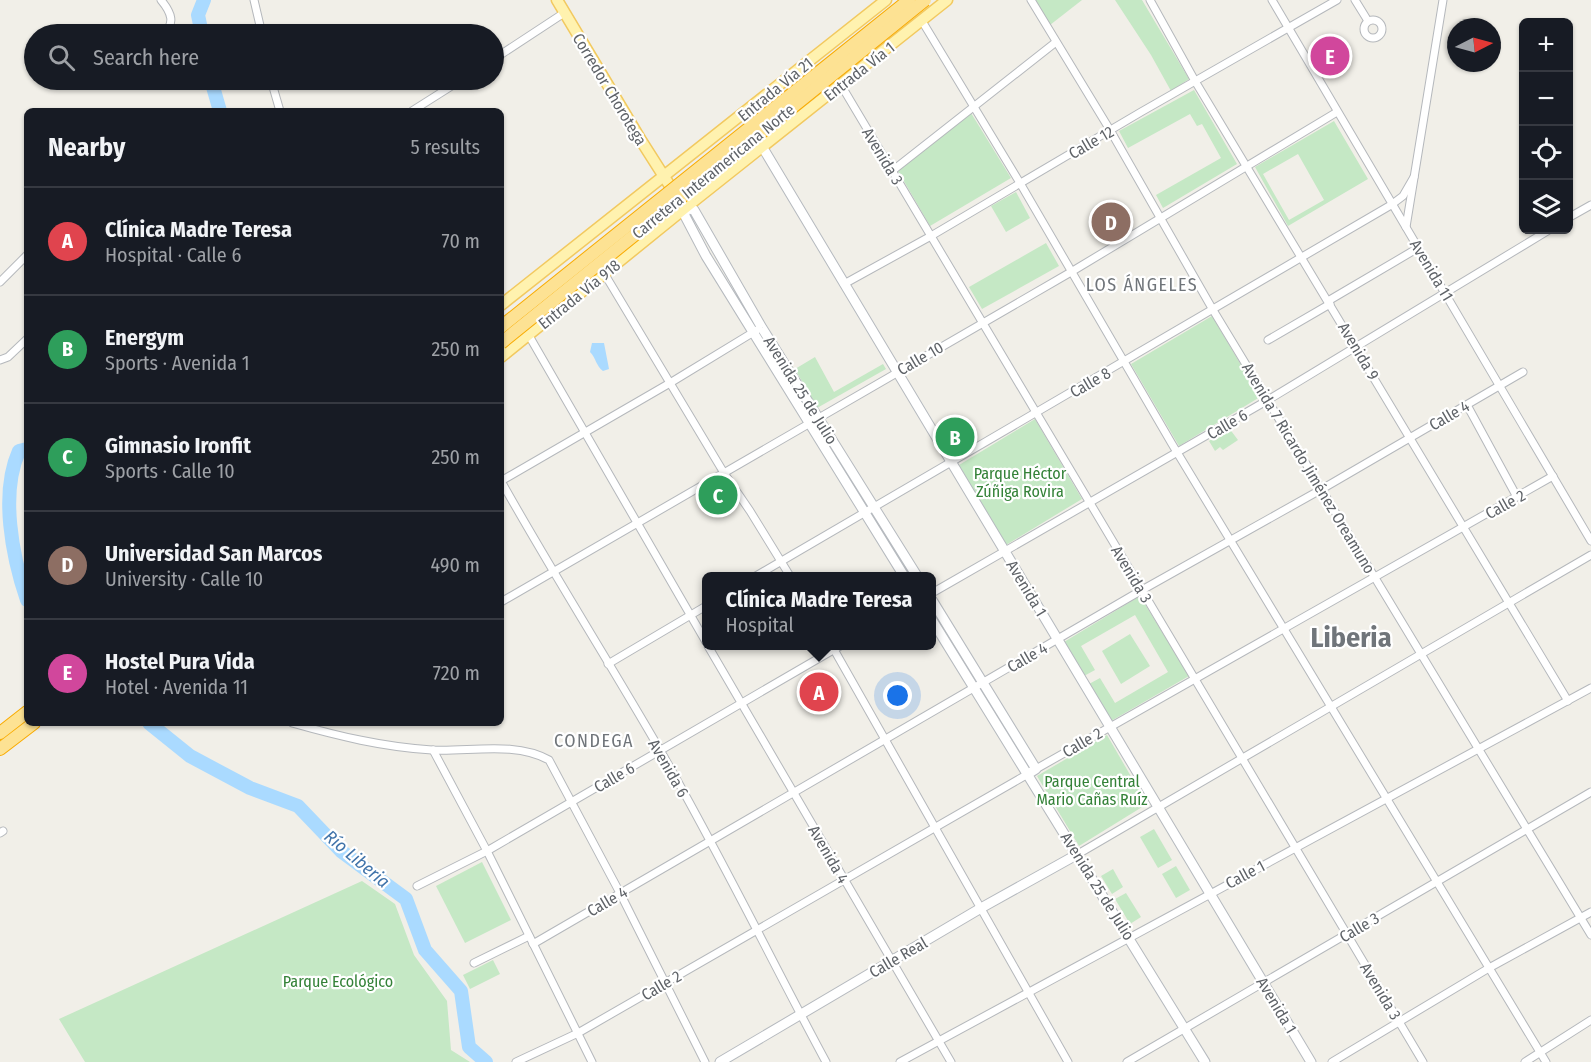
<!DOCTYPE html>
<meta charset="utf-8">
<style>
:root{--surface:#171b24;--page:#242831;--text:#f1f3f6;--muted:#9ea1a6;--line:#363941;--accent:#ea4335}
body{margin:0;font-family:"Fira Sans Condensed",sans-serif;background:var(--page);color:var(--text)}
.controls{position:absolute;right:18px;top:18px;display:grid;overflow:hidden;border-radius:9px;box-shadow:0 2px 4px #0004}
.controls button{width:54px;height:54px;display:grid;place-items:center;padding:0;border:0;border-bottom:2px solid var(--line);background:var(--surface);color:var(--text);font:30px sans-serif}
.compass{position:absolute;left:1447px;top:18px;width:54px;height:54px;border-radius:50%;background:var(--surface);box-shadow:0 2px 4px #0004;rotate:84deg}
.you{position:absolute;left:898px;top:696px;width:21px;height:21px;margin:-15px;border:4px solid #fff;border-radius:50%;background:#1a73e8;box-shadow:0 0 0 9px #1a73e833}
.badge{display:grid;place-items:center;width:39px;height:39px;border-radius:50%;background:var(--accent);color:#fff;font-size:20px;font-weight:700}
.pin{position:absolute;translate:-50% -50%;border:3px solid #fff;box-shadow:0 2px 6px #0006}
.popup{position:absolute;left:702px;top:572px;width:234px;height:78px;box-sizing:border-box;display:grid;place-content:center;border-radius:9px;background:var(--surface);filter:drop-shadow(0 2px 4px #0005);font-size:20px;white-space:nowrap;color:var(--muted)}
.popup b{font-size:22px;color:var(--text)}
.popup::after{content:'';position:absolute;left:50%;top:100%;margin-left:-12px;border:12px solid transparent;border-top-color:var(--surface)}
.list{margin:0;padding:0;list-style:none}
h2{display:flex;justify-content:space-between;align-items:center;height:78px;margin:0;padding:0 24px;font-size:26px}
h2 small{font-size:20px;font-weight:400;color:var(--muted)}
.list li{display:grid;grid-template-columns:39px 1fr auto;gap:18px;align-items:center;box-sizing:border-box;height:108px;padding:0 24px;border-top:2px solid var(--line)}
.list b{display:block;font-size:22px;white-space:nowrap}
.list p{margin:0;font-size:20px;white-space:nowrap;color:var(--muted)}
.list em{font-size:20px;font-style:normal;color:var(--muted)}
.icon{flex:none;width:33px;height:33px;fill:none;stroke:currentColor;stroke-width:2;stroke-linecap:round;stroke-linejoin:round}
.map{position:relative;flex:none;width:1591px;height:1062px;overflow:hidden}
.search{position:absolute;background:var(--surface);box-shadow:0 2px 4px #0004;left:24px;top:24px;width:480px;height:66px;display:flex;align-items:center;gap:15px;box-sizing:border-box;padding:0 21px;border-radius:33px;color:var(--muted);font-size:22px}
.panel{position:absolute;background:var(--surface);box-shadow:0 2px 4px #0004;left:24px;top:108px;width:480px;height:618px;border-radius:9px}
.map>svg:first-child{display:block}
.green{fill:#c5e8c5;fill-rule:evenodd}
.water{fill:#aadaff}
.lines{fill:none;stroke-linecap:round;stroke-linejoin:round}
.river{stroke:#aadaff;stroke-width:14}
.street-casing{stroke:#b5b8bc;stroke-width:9}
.secondary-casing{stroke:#b6babf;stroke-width:11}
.primary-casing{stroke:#f2c960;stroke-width:13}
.highway-casing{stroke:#f9ab00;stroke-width:14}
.street{stroke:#fff;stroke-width:7}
.secondary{stroke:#fff;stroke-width:9}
.primary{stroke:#fff2af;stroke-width:10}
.highway{stroke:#fde293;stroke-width:12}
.highway-bridge-casing{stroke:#f9ab00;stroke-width:14;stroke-linecap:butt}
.highway-bridge{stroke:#fde293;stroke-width:12}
.labels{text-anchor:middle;stroke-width:4.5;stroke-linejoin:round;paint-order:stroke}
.street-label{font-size:16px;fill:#5f6368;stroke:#fff}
.park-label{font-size:16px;fill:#348238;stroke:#fff}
.neighbourhood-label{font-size:18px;letter-spacing:1.5px;fill:#70757a;stroke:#fff}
.water-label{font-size:18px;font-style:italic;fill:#4174aa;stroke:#fff}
.town-label{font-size:28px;font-weight:bold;fill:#70757a;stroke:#fff}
</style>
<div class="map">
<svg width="1591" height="1062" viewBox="0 0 1591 1062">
<rect width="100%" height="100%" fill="#f1efe8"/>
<g class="green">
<path d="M 1035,0 L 1082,0 L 1050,25 Z"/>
<path d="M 1115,0 L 1142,0 L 1189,79 L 1171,91 L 1151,55 Z"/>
<path d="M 1194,90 L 1237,164 L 1163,208 L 1156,195 L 1221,158 L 1202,124 L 1197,126 L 1190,114 L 1128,148 L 1119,131 Z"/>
<path d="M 971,113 L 1011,178 L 930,226 L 898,171 Z"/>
<path d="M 1334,121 L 1368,179 L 1288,226 L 1255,167 ZM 1298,154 L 1324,200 L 1289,220 L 1263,174 Z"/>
<path d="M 1016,192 L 1030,218 L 1006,232 L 991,206 Z"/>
<path d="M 1046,243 L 1059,266 L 982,309 L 969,287 Z"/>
<path d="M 1212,316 L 1260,397 L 1179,446 L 1131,364 Z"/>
<path d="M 815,357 L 834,392 L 883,364 L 886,369 L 817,408 L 795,369 Z"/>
<path d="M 1035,419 L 1082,499 L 1006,545 L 959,465 Z"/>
<path d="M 1229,428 L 1238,440 L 1223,450 L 1220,447 L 1215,451 L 1209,441 Z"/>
<path d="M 1140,596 L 1189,676 L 1111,721 L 1089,684 L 1100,678 L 1115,703 L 1168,672 L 1135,615 L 1081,646 L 1095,670 L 1084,676 L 1064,642 Z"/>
<path d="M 1130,634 L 1150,666 L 1121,684 L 1102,651 Z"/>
<path d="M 1107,735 L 1147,804 L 1079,846 L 1037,776 Z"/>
<path d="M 1154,829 L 1172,860 L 1158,868 L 1140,837 Z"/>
<path d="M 482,862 L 511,920 L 465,943 L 436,886 Z"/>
<path d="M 1176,866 L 1190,890 L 1176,898 L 1162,874 Z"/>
<path d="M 1113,869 L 1123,887 L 1112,894 L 1101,876 Z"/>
<path d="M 362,881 L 395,904 L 414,955 L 447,1001 L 451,1050 L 470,1062 L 85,1062 L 59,1019 Z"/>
<path d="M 1126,893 L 1141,917 L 1130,924 L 1115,899 Z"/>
<path d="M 493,960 L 500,974 L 470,989 L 463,975 Z"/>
</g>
<path class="water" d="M 592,343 L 604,343 L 609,369 L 603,371 C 596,366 596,358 590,352 Z"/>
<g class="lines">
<g class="river">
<path d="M 202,34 L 198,15 L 204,0"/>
<path d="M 211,80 L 220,111"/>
<path d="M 27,449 L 19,451 C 0,493 12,556 27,600"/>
<path d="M 149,723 L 190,756 L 250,788 L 298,806 L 341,851 L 406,899 L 425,950 L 461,991 L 469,1047 L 486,1062"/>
</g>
<defs>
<g id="street">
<path d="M 161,0 C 171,12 177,25 161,34"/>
<path d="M 254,0 L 262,34"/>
<path d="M 1031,0 L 1110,130 L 1213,310 L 1591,935"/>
<path d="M 1150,0 L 1195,81 L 1568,701"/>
<path d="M 1272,0 L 1591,541"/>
<path d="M 1355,0 L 1368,21"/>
<circle cx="1373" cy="29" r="9"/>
<path d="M 922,21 L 1020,183 L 1172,444 L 1546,1062"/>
<path d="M 494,59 L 564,13"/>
<path d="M 271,80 L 280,111"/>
<path d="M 841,85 L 1423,1062"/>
<path d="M 412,111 L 461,80"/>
<path d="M 892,171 L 1056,42"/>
<path d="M 1568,218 L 1591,205"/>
<path d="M 1406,227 L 1443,0"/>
<path d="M 604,273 L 724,473 L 750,511 L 790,576"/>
<path d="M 0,282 L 27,255"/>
<path d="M 844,284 L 931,236 L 1141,112 L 1337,0"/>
<path d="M 1328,301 L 1418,248"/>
<path d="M 528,334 L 706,642"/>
<path d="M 1268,340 L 1330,304"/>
<path d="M 0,360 L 8,357 L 27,339"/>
<path d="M 1467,405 L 1517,497"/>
<path d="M 501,481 C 552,572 608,660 660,750 C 719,852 770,958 826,1062"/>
<path d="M 501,481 L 670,383 L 757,330"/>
<path d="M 756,576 L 1391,205 L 1403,196 L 1414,177"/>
<path d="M 932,593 L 1268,400 L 1549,230"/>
<path d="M 501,602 L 1071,272 L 1337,112"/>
<path d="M 708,646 L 951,1062"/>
<path d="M 832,646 L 1068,1062"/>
<path d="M 608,664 L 706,606"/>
<path d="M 292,723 C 338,736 383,747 432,750 C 469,752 515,741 549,760 L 620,893 L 705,1062"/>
<path d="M 433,750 L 487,851 L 592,1062"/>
<path d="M 1036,769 L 1553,476"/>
<path d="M 0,833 L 3,831"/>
<path d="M 1078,854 L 1591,555"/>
<path d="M 417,886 L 487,851 L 840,646"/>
<path d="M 533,944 L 1142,590 L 1322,489 L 1523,372"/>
<path d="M 474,963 L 529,936"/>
<path d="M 516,1062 L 578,1033 L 1028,774"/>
<path d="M 900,1062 L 1591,688"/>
<path d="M 1127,1062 L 1591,792"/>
<path d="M 1332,1062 L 1489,968 L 1591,912"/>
<path d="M 1525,1062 L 1591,1020"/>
</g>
<g id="secondary">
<path d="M 760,143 L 1311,1062"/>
<path d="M 904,576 L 706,256 L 685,216 L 685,208 L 694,210 L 762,328 L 917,576"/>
<path d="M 932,600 L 1036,769 L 1028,774"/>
<path d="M 932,620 L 1205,1062"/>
<path d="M 720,1062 L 981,908 L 1078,854"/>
</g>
<g id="primary">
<path d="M 557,0 L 642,142 L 677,197"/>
<path d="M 501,305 L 886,0"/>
<path d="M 501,357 L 685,208 L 947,0"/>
</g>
<g id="highway">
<path d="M 0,733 L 27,712"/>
<path d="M 0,749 L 34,723"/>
</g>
</defs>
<use href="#street" class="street-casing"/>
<use href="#secondary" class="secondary-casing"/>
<use href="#primary" class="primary-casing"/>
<use href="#highway" class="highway-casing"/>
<use href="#street" class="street"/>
<use href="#secondary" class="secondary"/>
<use href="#primary" class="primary"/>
<use href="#highway" class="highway"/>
<defs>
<g id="highway-bridge">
<path d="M 501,327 L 909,0"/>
<path d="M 501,343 L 925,0"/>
</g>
</defs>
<use href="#highway-bridge" class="highway-bridge-casing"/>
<use href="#highway-bridge" class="highway-bridge"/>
</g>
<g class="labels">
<g class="street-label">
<text transform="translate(859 71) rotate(-38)" y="6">Entrada Vía 1</text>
<text transform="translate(610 89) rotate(59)" y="6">Corredor Chorotega</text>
<text transform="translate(775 89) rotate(-39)" y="6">Entrada Vía 21</text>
<text transform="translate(1091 142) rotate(-30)" y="6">Calle 12</text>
<text transform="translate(883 156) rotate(59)" y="6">Avenida 3</text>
<text transform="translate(713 171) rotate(-39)" y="6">Carretera Interamericana Norte</text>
<text transform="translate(1432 270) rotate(59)" y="6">Avenida 11</text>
<text transform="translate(579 294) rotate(-39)" y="6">Entrada Vía 918</text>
<text transform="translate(1359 351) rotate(59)" y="6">Avenida 9</text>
<text transform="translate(920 358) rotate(-30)" y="6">Calle 10</text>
<text transform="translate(1090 382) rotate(-30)" y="6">Calle 8</text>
<text transform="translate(801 390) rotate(58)" y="6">Avenida 25 de Julio</text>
<text transform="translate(1449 415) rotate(-30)" y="6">Calle 4</text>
<text transform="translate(1227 424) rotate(-30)" y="6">Calle 6</text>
<text transform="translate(1309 468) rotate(59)" y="6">Avenida 7 Ricardo Jiménez Oreamuno</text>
<text transform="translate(1505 504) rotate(-29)" y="6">Calle 2</text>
<text transform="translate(1132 574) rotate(59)" y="6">Avenida 3</text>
<text transform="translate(1027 588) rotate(59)" y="6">Avenida 1</text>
<text transform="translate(1027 657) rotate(-30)" y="6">Calle 4</text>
<text transform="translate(1082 742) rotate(-30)" y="6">Calle 2</text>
<text transform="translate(669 768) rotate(60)" y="6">Avenida 6</text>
<text transform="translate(614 777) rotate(-30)" y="6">Calle 6</text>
<text transform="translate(829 854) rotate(60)" y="6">Avenida 4</text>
<text transform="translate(1245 874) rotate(-28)" y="6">Calle 1</text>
<text transform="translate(1098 886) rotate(58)" y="6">Avenida 25 de Julio</text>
<text transform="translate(607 901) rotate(-30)" y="6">Calle 4</text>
<text transform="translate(1359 927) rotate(-30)" y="6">Calle 3</text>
<text transform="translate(898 957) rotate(-30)" y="6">Calle Real</text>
<text transform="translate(661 985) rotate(-30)" y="6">Calle 2</text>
<text transform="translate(1381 991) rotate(59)" y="6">Avenida 3</text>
<text transform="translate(1277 1005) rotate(59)" y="6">Avenida 1</text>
</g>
<g class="park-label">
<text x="1020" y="479">Parque Héctor<tspan x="1020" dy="18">Zúñiga Rovira</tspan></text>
<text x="1092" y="787">Parque Central<tspan x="1092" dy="18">Mario Cañas Ruíz</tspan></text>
<text x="338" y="987">Parque Ecológico</text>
</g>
<g class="neighbourhood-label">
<text x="1142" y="291">LOS ÁNGELES</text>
<text x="594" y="747">CONDEGA</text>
</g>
<g class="water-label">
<text transform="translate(357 859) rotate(40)" y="6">Río Liberia</text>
</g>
<g class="town-label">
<text x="1351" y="647">Liberia</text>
</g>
</g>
</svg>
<div class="controls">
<button>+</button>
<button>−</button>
<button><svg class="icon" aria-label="locate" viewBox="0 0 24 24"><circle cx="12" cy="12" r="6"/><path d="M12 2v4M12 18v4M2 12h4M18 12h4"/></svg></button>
<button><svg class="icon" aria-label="layers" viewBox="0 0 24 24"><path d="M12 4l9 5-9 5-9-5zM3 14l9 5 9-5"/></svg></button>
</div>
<svg class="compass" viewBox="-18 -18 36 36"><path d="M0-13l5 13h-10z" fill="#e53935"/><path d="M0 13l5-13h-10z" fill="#9ea1a6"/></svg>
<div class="you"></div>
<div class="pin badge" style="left:819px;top:692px;background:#e0444e">A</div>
<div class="popup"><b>Clínica Madre Teresa</b>Hospital</div>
<div class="pin badge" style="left:955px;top:437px;background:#2e9e5b">B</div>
<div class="pin badge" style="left:718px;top:495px;background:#2e9e5b">C</div>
<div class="pin badge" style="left:1111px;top:222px;background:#8d6e63">D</div>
<div class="pin badge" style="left:1330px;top:56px;background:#d1479c">E</div>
<div class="search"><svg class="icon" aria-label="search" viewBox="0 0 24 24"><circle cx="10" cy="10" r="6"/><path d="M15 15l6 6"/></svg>Search here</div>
<section class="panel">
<h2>Nearby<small>5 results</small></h2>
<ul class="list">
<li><span class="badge" style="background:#e0444e">A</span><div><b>Clínica Madre Teresa</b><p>Hospital · Calle 6</p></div><em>70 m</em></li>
<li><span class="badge" style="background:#2e9e5b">B</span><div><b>Energym</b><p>Sports · Avenida 1</p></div><em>250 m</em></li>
<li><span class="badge" style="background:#2e9e5b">C</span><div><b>Gimnasio Ironfit</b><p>Sports · Calle 10</p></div><em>250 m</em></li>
<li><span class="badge" style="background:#8d6e63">D</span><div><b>Universidad San Marcos</b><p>University · Calle 10</p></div><em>490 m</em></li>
<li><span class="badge" style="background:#d1479c">E</span><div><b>Hostel Pura Vida</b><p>Hotel · Avenida 11</p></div><em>720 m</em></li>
</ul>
</section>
</div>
